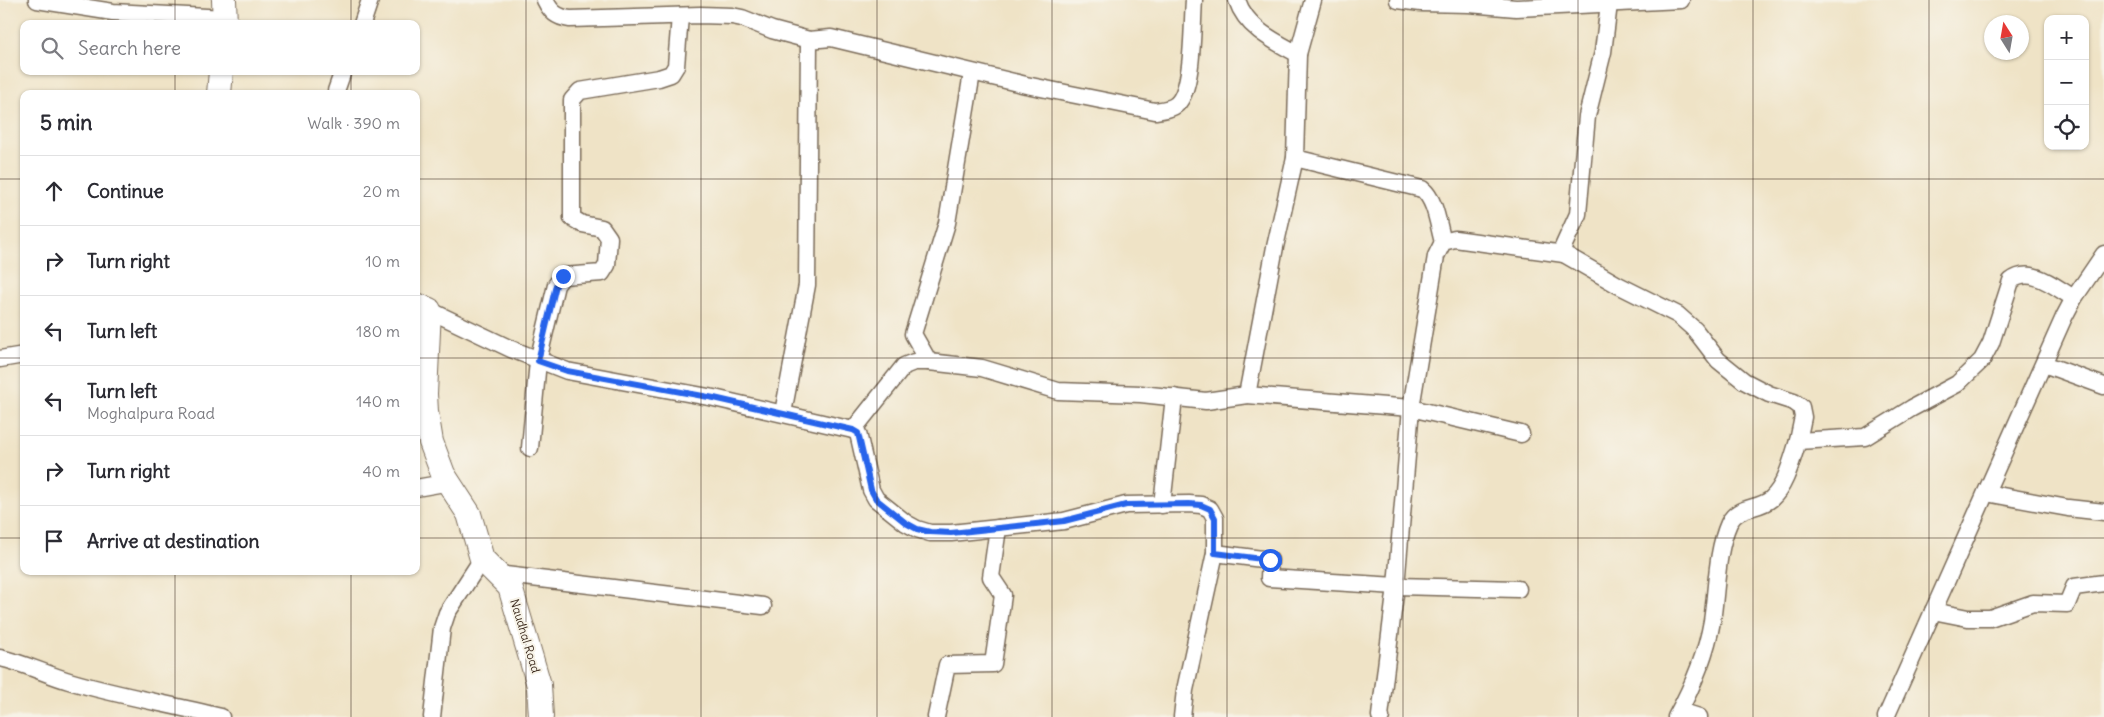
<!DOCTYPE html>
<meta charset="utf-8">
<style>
:root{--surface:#fff;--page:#f7f7f7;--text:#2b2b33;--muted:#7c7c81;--line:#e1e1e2}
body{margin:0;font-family:Delius,sans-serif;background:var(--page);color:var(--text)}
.controls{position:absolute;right:15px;top:15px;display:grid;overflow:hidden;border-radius:10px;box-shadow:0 1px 4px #0004}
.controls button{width:45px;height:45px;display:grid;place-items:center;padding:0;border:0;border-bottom:1px solid var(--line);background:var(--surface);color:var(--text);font:25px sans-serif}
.compass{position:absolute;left:1984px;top:15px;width:45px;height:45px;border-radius:50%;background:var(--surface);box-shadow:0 1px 4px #0004;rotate:349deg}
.stop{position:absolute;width:15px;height:15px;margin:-11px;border:4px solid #2563eb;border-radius:50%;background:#fff}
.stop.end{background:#2563eb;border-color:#fff;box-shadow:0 1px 5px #0008}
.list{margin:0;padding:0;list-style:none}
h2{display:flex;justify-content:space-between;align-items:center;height:65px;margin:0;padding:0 20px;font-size:21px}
h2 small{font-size:16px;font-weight:400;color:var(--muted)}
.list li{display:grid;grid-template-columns:32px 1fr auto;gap:15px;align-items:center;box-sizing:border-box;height:70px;padding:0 20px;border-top:1px solid var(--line)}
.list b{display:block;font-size:19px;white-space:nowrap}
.list p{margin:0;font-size:16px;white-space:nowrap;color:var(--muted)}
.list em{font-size:16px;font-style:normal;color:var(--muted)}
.icon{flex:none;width:28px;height:28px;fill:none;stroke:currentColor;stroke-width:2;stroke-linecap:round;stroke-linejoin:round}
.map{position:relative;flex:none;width:2104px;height:717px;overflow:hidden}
.search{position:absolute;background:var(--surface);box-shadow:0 1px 4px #0004;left:20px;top:20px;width:400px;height:55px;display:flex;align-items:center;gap:12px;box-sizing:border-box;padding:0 18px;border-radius:10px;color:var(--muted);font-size:19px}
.panel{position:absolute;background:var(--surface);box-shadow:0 1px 4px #0004;left:20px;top:90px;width:400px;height:485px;border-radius:10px}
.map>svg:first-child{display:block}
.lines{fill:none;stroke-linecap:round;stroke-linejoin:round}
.street-casing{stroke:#7a6b59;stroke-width:19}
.secondary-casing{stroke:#7a6b59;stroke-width:26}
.street{stroke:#fff;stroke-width:16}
.secondary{stroke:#fff;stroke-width:24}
.route{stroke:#2563eb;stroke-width:6}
.grid{fill:none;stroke:#3b2a1e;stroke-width:1;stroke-opacity:0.55}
.labels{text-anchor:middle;stroke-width:4;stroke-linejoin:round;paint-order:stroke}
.street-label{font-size:12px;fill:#3b2a1e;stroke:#f7f3e8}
</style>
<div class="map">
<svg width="2104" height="717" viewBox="0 0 2104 717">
<rect width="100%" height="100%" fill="#f7f3e8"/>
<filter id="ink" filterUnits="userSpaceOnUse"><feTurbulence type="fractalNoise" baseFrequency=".02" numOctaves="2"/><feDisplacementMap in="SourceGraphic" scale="10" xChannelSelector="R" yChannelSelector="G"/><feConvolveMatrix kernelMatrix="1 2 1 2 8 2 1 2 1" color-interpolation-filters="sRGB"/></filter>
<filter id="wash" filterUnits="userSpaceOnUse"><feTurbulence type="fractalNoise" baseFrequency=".0096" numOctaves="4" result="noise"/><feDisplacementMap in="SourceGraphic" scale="20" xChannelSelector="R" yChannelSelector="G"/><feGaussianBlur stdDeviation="1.12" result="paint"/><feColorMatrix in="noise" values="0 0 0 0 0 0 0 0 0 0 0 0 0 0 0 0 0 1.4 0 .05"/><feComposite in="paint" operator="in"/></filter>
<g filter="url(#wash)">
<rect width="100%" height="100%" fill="#efe3c6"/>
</g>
<g filter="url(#ink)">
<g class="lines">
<defs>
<g id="street">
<path d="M 37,0 L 113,12 L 225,18"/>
<path d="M 545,0 C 551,12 556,17 570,19 L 700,15 L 732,16 L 742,18 L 772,30 L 809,40 L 831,38 L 1026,85 L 1155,111 C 1162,110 1172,109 1177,104 C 1194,88 1192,23 1194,0"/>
<path d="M 1237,0 C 1246,28 1274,41 1298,54 L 1313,0"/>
<path d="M 1398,0 L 1421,3 L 1469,4 L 1516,8 L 1681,0"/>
<path d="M 1609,4 L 1603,52 L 1587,116 L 1578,214 L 1563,247 L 1564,254 L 1618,285 L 1678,315 L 1695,330 L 1718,360 L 1744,381 L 1769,394 L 1794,402 L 1801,407 L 1803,417 L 1798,441"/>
<path d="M 362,24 L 370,0"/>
<path d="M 1298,54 L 1295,158 L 1275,247 L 1247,395 L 1411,408 L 1436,256 L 1443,242 L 1455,239 L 1564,254"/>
<path d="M 336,91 L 343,71"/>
<path d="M 1295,158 L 1422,189 C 1436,200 1438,225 1443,242"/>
<path d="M 429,310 L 511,349 L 567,371 L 714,398 L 853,430 L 858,433 L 871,490 L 876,499 L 906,523 L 917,529 L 930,533 L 951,533 L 1064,521 L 1126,505 L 1189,504 L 1201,505 L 1210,509 L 1215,518 L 1215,553 L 1185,690 L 1182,717"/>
<path d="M 0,359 L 24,355"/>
<path d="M 929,362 L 913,334 L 947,223 L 972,73"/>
<path d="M 2044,364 L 2104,386"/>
<path d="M 783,413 L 807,285 L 809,40"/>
<path d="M 853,430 L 904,366 L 914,362 L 929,362 L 982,368 L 1058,391 L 1141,394 L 1206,401 L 1247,395"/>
<path d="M 530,448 L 538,361 L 556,285 L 563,276 L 602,273 L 607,265 L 609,238 L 602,228 L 582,224 L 572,218 L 572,100 L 580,91 L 659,78 L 671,74 L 676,66 L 680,16"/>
<path d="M 416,488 L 450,482"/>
<path d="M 1986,493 L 2068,508 L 2104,512"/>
<path d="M 1162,505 L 1174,397"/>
<path d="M 1215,553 L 1270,560 L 1269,578 L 1396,586 L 1518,589"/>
<path d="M 498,574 L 763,606"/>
<path d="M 1933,611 L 1968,618 L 1990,618 L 2033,603 L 2067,604 L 2074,587 L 2104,583"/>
<path d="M 0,658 C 24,663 45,674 69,681 C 119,696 170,704 221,717"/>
<path d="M 1680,711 L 1699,717"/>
<path d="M 432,717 L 442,628 L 447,613 L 482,559"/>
<path d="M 936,717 L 947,665 L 993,664 L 1003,595 L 991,577 L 998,528"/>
<path d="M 1381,717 L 1380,716 L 1396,586 L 1411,408 L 1521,434"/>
<path d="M 1676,717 C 1693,686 1706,656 1712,621 C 1717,589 1716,552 1729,523 C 1738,505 1758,510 1771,499 C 1786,486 1792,459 1798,441 L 1865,437 L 1912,408 L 1957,384 L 1982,360 L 1991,343 L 2011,281 C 2031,265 2056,288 2074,298"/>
<path d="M 1886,717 L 2064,317 L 2074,298 L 2104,254"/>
</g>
<g id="secondary">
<path d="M 224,0 L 225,24"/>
<path d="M 219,94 L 221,71"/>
<path d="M 416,305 L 429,310 L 425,394 L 426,412 L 431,442 L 443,474 L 469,514 L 482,559 L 510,587 L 539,685 L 541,717"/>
</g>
</defs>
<use href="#street" class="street-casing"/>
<use href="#secondary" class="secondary-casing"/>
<use href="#street" class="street"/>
<use href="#secondary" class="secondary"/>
</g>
</g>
<g class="lines" filter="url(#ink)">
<path class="route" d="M 563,276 L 556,285 L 538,361 L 567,371 L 714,398 L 853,430 L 858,433 L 871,490 L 876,499 L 906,523 L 917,529 L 930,532 L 951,533 L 1064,521 L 1126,505 L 1189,504 L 1201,505 L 1210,509 L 1215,518 L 1215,553 L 1270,560"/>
</g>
<path class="grid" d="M 175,0 L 175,24M 351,0 L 351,24M 526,0 L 526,717M 701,0 L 701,717M 877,0 L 877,717M 1052,0 L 1052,717M 1227,0 L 1227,717M 1403,0 L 1403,717M 1578,0 L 1578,717M 1753,0 L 1753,717M 1929,0 L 1929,717M 175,71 L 175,94M 351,71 L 351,94M 0,179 L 24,179M 416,179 L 2104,179M 0,358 L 24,358M 416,358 L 2104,358M 0,538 L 24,538M 416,538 L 2104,538M 175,571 L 175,717M 351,571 L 351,717"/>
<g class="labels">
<g class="street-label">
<text transform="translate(525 636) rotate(73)" y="4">Naudhal Road</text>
</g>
</g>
</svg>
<div class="controls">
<button>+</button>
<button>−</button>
<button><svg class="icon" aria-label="locate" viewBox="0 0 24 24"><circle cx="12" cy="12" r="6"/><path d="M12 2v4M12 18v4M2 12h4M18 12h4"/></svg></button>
</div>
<svg class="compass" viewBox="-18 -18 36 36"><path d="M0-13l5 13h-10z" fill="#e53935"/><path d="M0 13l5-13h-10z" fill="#7c7c81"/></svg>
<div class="stop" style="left:1270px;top:560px"></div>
<div class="stop end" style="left:563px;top:276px"></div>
<div class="search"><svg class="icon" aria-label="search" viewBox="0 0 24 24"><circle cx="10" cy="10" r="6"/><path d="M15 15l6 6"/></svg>Search here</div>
<section class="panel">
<h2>5 min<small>Walk · 390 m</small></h2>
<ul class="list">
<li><svg class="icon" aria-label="ahead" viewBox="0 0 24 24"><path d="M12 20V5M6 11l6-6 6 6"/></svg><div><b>Continue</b></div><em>20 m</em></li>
<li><svg class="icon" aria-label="right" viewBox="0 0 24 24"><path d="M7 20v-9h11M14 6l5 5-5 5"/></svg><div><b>Turn right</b></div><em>10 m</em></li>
<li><svg class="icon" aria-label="left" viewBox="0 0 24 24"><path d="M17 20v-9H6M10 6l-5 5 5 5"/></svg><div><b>Turn left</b></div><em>180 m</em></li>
<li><svg class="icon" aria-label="left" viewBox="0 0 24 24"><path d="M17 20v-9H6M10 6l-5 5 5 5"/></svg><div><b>Turn left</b><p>Moghalpura Road</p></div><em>140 m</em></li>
<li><svg class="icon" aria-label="right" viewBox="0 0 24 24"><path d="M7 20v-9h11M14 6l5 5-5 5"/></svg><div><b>Turn right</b></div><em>40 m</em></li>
<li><svg class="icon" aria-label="arrive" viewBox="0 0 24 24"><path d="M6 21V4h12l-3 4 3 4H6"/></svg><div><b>Arrive at destination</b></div></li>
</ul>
</section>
</div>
